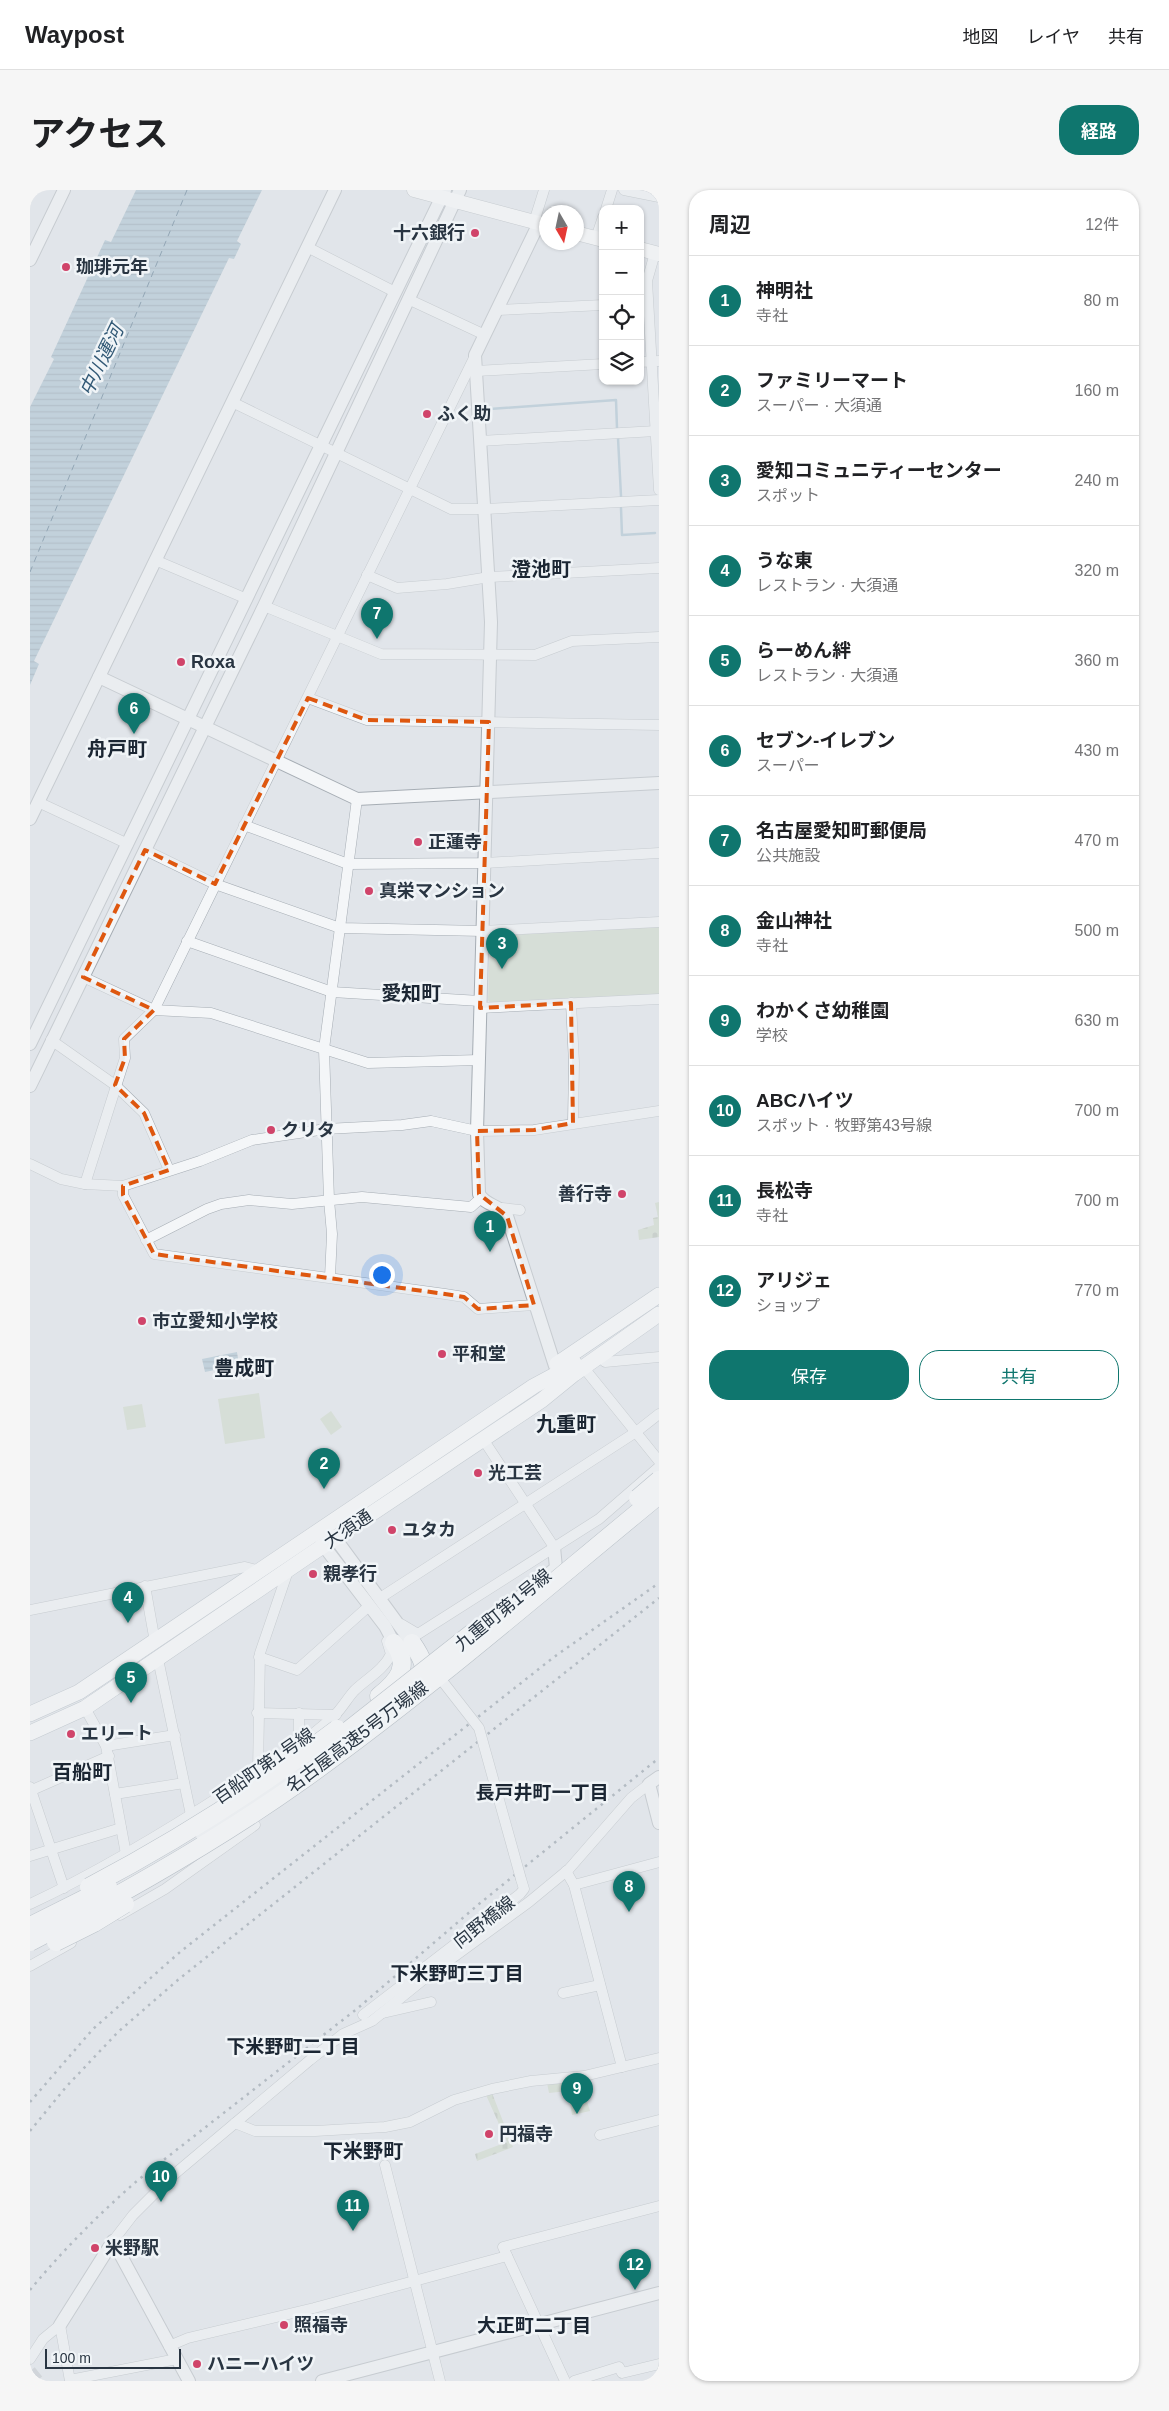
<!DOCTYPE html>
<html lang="ja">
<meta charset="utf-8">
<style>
:root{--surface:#fff;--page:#f6f6f6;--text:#202124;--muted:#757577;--line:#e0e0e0;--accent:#0f766e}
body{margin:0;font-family:Arial,"Noto Sans JP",sans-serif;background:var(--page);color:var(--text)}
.controls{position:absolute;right:15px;top:15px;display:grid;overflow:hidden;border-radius:10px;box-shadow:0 1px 4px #0004}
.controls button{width:45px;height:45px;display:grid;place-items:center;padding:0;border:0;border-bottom:1px solid var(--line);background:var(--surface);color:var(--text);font:25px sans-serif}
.compass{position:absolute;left:509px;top:15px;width:45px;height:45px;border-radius:50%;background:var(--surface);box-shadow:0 1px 4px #0004;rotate:171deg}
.scale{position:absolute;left:15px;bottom:12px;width:136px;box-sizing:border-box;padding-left:5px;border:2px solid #293542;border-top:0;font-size:14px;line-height:18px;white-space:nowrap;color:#293542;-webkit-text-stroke:4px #f0f4f7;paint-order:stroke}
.you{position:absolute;left:351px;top:1084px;width:18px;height:18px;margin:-12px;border:4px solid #fff;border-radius:50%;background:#1a73e8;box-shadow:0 0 0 8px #1a73e833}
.badge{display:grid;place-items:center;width:32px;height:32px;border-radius:50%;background:var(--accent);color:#fff;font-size:16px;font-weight:700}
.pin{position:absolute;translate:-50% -41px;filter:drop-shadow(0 1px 2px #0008)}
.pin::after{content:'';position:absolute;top:26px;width:18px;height:15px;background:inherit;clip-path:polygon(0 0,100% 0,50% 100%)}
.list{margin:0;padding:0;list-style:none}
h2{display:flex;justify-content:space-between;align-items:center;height:65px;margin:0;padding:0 20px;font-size:21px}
h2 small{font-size:16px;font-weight:400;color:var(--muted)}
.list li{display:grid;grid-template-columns:32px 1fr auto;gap:15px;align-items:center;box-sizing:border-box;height:90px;padding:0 20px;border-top:1px solid var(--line)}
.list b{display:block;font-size:19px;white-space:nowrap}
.list p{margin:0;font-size:16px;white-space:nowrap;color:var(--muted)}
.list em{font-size:16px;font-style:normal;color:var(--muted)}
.actions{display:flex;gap:10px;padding:15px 20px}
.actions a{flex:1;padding:11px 0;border:1px solid var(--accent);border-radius:20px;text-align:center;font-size:18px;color:var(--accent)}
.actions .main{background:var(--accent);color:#fff}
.icon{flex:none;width:28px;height:28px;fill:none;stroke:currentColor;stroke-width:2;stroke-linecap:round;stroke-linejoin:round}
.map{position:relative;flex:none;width:629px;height:2191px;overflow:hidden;border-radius:20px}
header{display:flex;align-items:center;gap:30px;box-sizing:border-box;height:70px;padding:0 25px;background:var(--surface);border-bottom:1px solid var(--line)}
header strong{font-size:24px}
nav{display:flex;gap:28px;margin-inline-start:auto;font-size:18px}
.intro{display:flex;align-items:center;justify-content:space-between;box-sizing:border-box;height:120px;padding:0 30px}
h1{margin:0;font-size:35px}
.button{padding:12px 22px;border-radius:20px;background:var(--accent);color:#fff;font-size:18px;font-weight:700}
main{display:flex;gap:30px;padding:0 30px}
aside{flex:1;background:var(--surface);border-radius:20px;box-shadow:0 1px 4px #0004}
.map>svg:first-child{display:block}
.cemetery{fill:url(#cemetery-stones)}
.park{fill:#c8d4c2}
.water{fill:url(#water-rules)}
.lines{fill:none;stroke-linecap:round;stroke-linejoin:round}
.stream{stroke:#9bb8ca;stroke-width:2.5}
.ferry{stroke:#325976;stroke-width:1;stroke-dasharray:6 5;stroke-linecap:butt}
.tertiary-tunnel{stroke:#bcc2c8;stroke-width:12;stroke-dasharray:12 6;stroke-linecap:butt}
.minor-casing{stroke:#a6adb4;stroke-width:11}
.tertiary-casing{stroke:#a6adb4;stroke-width:14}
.secondary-casing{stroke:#a6adb4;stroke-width:15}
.primary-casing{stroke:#a0abb6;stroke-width:16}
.motorway-casing{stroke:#8895a1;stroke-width:19}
.minor{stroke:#f4f6f8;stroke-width:10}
.tertiary{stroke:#f4f6f8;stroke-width:12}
.secondary{stroke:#fff;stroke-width:14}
.primary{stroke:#fff;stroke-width:15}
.motorway{stroke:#fff;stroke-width:18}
.rail{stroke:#7a8794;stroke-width:2.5;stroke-dasharray:2.5 5;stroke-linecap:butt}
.minor-bridge-casing{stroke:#a6adb4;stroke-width:11;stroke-linecap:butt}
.tertiary-bridge-casing{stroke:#a6adb4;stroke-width:14;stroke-linecap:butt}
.motorway-bridge-casing{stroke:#8895a1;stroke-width:19;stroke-linecap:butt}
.minor-bridge{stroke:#f4f6f8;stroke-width:10}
.tertiary-bridge{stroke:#f4f6f8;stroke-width:12}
.motorway-bridge{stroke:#fff;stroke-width:18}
.marked{fill:none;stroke:#de570f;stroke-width:4;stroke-dasharray:10 6;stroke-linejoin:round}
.poi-dot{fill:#d0446a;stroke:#f0f4f7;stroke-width:2}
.labels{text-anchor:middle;stroke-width:5;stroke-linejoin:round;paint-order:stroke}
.poi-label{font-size:18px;font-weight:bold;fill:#293542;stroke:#f0f4f7;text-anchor:start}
.street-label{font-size:18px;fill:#293542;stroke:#f0f4f7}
.water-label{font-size:19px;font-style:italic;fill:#325976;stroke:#f0f4f7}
.neighbourhood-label{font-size:19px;font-weight:bold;fill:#1b2633;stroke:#f0f4f7}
.quarter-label{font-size:20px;font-weight:bold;fill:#1b2633;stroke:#f0f4f7}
</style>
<header>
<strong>Waypost</strong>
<nav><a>地図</a><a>レイヤ</a><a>共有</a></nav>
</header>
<div class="intro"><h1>アクセス</h1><a class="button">経路</a></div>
<main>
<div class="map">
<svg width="629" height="2191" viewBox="0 0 629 2191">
<defs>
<pattern id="cemetery-stones" width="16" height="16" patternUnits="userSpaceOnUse" patternTransform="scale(1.25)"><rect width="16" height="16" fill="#c8d4c2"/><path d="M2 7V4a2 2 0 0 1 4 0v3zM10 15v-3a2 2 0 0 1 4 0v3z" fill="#acb7a8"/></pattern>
<pattern id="water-rules" width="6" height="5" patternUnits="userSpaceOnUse" patternTransform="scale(1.25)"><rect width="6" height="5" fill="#9bb8ca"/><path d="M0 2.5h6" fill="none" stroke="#7e96a6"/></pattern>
</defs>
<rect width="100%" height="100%" fill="#e1e5ea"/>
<g class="cemetery">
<path d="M 629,1012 L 629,1047 L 609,1050 L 608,1040 L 624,1035 L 623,1028 L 628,1027 L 625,1013 Z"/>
<path d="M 462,1903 L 483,1957 L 447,1971 L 445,1964 L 477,1952 L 456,1905 Z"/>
</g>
<g class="park">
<path d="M 629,736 L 629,805 L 460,813 L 458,810 L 460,746 Z"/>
<path d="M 229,1203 L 235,1248 L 195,1254 L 188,1209 Z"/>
<path d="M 112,1214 L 116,1237 L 97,1240 L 93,1217 Z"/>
<path d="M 301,1221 L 312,1237 L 301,1245 L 290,1229 Z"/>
<path d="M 550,1889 L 560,1921 L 542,1925 L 538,1901 L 519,1903 L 517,1893 Z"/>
</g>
<g class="water">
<path d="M 106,0 L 232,0 L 207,51 L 211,54 L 204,69 L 199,68 L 4,471 L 9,474 L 0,495 L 0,217 L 24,169 L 21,167 L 75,50 L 81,52 Z"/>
<path d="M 207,1162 L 209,1175 L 175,1182 L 172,1169 Z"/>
</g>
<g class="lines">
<g class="stream">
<path d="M 460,219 L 586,210 L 587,238"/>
<path d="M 588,248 L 591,306"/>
<path d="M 591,318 L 592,345 L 625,343"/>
</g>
<path class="ferry" d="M 0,382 L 157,0"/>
<path class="tertiary-tunnel" d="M 0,2181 L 8,2191"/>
<defs>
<g id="minor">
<path d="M 594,0 L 629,7"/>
<path d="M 576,19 L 582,0"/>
<path d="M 504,32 L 514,0"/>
<path d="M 566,48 L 573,27"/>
<path d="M 277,57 L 365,102"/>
<path d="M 625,63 L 617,91 L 629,300"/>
<path d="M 380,110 L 455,145"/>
<path d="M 467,120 L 573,115"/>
<path d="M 610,172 L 629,171"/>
<path d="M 446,181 L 573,174"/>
<path d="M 202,212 L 421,319 L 455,319 L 629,310"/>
<path d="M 450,251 L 626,241"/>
<path d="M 125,370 L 217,409"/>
<path d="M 337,385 L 367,398 L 417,394 L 459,387 L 629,378"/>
<path d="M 234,416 L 351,464 L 505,465 L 542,451 L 629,447"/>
<path d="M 278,508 L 337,530 L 629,535"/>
<path d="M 8,612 L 98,654"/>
<path d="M 214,635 L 318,674 L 455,673 L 629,663"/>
<path d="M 115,660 L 185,694 L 310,738 L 453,741 L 629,732"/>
<path d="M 157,751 L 302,802 L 450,811"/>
<path d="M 53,787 L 124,820 L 181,823 L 338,873 L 449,870"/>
<path d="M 541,813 L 544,873 L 543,933"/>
<path d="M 450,818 L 629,809"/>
<path d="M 21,850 L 85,895 L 114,923 L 139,980"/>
<path d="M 0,974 L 31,989 L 55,994 L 93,996 L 170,971 L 222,950 L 296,939 L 372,935 L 401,931 L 447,941 L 504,940 L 629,921"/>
<path d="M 55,994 L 95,868 L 94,849 L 124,820 L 445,166"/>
<path d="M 93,996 L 93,1005 L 124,1064 L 415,1104 L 434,1107 L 448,1119 L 504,1115"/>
<path d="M 472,1018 L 490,1020"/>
<path d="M 116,1050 L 177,1019 L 191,1014 L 219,1010 L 262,1014 L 332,1007 L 441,1017 L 451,1008"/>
<path d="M 300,1087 L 302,1044 L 299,1010 L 294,859 L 327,609"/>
<path d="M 575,1172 L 629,1167"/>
<path d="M 558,1183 L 629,1271"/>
<path d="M 453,1249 L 524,1357"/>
<path d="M 115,1396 L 125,1452"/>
<path d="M 350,1408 L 606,1242 L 629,1224"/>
<path d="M 0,1420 L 215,1377 L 230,1381"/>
<path d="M 371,1434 L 388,1444 L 569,1329 L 629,1277"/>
<path d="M 229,1467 L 267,1480 L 339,1416"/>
<path d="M 128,1469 L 161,1625"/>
<path d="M 55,1518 L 76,1556 L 96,1664"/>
<path d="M 227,1523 L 306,1525"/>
<path d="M 269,1523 L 269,1552"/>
<path d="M 76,1556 L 145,1545"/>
<path d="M 228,1582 L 230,1463 L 258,1381"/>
<path d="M 0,1597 L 34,1698"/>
<path d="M 0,1601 L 79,1566"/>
<path d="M 85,1604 L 154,1593"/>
<path d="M 0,1666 L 91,1638"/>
<path d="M 536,1681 L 544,1695 L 592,1877"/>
<path d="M 544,1695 L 629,1672"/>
<path d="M 0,1714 C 71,1681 138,1640 203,1598 C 238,1576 275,1553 305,1525 C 312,1518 317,1509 324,1501 C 336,1489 354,1480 361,1464 L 357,1451"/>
<path d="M 90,1725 L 135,1699 L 225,1635"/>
<path d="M 0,1776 L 41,1753"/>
<path d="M 533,1803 L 570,1795"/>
<path d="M 353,1823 L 401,1812"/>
<path d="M 333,1825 L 490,1704 L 494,1699 L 491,1689"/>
<path d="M 205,1933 L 225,1941 L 285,1941 L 355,1937 L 380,1932 L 424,1910 L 462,1899 L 501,1891 L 554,1886 L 629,1868"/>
<path d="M 570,1945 L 629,1930"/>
<path d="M 355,1975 L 410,2191"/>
<path d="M 83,2051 L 103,2025 L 141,1987 L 280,1870 L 313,1844 L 342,1831 L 399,1785 L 499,1712 L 539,1679 L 601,1608 L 619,1594"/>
<path d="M 139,2156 L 158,2148 L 284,2118 L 477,2066"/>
<path d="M 0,2169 L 13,2149 L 30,2135 L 40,2191"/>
<path d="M 40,2190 L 147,2169"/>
<path d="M 535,2191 L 473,2057 L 629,2016"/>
<path d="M 544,2191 L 589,2177 L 592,2183 L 629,2174"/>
</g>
<g id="tertiary">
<path d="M 509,33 L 445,165 L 461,432 L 447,941 L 449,1004 C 455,1016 469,1014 477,1026 L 525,1176"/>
<path d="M 0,70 L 34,0"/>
<path d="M 69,487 L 327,609 L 629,593"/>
<path d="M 0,629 L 305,0"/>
<path d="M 0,854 L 415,0"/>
<path d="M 0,896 L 234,416 L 430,0"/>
<path d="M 298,1344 L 305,1348 L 382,1453"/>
<path d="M 291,1347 L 293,1355 L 355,1436 L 364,1453"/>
<path d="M 437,1449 L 526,1378 L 524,1357"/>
<path d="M 629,1587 L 619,1594 L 629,1633"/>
<path d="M 83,2051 L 159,2191"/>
<path d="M 30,2135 L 83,2051"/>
<path d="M 292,2191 L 629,2103"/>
</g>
<g id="secondary">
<path d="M 384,0 L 516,35"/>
<path d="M 546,43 L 573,50"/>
<path d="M 610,59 L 629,64"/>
</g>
<g id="primary">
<path d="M 527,1174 L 629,1105"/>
<path d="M 0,1524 L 49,1502 L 504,1196 L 545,1174"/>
<path d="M 0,1543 L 55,1518 L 281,1364 L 512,1210 L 544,1184 L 629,1124"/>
</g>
<g id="motorway">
<path d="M 382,1453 C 391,1466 398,1478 392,1494"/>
<path d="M 349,1506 C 368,1491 381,1476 364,1453"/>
</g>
</defs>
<use href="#minor" class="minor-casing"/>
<use href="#tertiary" class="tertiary-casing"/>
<use href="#secondary" class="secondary-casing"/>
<use href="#primary" class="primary-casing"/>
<use href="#motorway" class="motorway-casing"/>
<use href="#minor" class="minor"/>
<use href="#tertiary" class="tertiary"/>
<use href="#secondary" class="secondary"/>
<use href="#primary" class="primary"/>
<use href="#motorway" class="motorway"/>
<g class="rail">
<path d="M 0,1912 L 63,1839 L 150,1762 L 524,1467 L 629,1393"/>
<path d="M 0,1941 L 36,1897 L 88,1842 L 149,1789 L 629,1408"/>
<path d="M 0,2100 C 33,2060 69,2024 108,1990 L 328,1818 L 449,1714 L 629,1568"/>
</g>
<defs>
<path id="minor-bridge" d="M 406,1483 L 449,1538 L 491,1689"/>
<path id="tertiary-bridge" d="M 172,1645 L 273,1579 L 309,1552"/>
<g id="motorway-bridge">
<path d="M 608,1308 L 629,1290"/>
<path d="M 301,1554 L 442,1443"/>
<path d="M 59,1697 C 146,1651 229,1599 307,1539"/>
<path d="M 0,1736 L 78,1697"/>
<path d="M 0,1752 C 95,1703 187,1651 274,1589 C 397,1501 512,1401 629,1305"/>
<path d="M 26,1752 L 64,1733 L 95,1714"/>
</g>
</defs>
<use href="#minor-bridge" class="minor-bridge-casing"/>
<use href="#tertiary-bridge" class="tertiary-bridge-casing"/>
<use href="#motorway-bridge" class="motorway-bridge-casing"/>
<use href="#minor-bridge" class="minor-bridge"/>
<use href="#tertiary-bridge" class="tertiary-bridge"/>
<use href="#motorway-bridge" class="motorway-bridge"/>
</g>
<path d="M0 0H629V2191H0ZM 278,508 L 337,530 L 459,532 L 450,818 L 541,813 L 543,933 L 504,940 L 447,941 L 449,1004 L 477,1026 L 504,1115 L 448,1119 L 434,1107 L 415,1104 L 124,1064 L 93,1005 L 93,996 L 139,980 L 114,923 L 85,895 L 95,868 L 94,849 L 124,820 L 53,787 L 115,660 L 185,694 Z" fill="#e1e5ea" fill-opacity=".55" fill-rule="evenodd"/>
<path class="marked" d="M 278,508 L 337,530 L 459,532 L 450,818 L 541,813 L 543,933 L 504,940 L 447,941 L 449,1004 L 477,1026 L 504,1115 L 448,1119 L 434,1107 L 415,1104 L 124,1064 L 93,1005 L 93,996 L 139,980 L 114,923 L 85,895 L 95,868 L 94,849 L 124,820 L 53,787 L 115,660 L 185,694 Z"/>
<g class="poi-dot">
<circle cx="445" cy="43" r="5"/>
<circle cx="36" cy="77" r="5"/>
<circle cx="397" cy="224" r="5"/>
<circle cx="151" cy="472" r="5"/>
<circle cx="388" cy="652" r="5"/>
<circle cx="339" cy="701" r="5"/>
<circle cx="241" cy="940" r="5"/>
<circle cx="592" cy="1004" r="5"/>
<circle cx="112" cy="1131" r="5"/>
<circle cx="412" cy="1164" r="5"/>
<circle cx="448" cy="1283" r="5"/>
<circle cx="362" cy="1340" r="5"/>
<circle cx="283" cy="1384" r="5"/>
<circle cx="41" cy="1544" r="5"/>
<circle cx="459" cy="1944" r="5"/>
<circle cx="65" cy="2058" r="5"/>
<circle cx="254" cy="2135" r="5"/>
<circle cx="167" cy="2174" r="5"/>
</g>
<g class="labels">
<g class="poi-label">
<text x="435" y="49" text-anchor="end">十六銀行</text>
<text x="46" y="83">珈琲元年</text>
<text x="407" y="230">ふく助</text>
<text x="161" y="478">Roxa</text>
<text x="398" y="658">正蓮寺</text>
<text x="349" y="707">真栄マンション</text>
<text x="251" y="946">クリタ</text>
<text x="582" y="1010" text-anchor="end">善行寺</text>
<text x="122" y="1137">市立愛知小学校</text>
<text x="422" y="1170">平和堂</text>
<text x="458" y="1289">光工芸</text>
<text x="372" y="1346">ユタカ</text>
<text x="293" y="1390">親孝行</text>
<text x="51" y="1550">エリート</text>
<text x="469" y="1950">円福寺</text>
<text x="75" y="2064">米野駅</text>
<text x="264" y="2141">照福寺</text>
<text x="177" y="2180">ハニーハイツ</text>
</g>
<g class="street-label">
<text transform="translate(318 1339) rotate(-34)" y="6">大須通</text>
<text transform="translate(473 1420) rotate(-39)" y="6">九重町第1号線</text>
<text transform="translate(327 1547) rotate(-37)" y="6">名古屋高速5号万場線</text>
<text transform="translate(234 1576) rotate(-35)" y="6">百船町第1号線</text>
<text transform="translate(454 1732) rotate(-38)" y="6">向野橋線</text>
</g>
<g class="water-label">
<text transform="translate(71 170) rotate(-64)" y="7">中川運河</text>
</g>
<g class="neighbourhood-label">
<text x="512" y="1609">長戸井町一丁目</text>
<text x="427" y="1790">下米野町三丁目</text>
<text x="263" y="1863">下米野町二丁目</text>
<text x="504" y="2142">大正町二丁目</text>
</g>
<g class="quarter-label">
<text x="511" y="386">澄池町</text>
<text x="87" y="566">舟戸町</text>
<text x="381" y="810">愛知町</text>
<text x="214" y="1185">豊成町</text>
<text x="536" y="1241">九重町</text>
<text x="52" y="1589">百船町</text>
<text x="333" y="1968">下米野町</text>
</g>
</g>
</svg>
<div class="controls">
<button>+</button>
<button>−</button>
<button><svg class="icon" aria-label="locate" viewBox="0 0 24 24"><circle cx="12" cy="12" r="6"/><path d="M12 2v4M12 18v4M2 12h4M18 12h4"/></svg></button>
<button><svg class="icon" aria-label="layers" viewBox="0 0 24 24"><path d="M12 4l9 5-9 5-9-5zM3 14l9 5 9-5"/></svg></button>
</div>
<svg class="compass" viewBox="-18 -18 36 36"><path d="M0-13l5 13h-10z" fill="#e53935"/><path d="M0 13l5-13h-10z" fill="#757577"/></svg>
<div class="scale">100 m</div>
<div class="you"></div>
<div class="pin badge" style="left:460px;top:1062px">1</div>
<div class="pin badge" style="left:294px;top:1299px">2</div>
<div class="pin badge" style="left:472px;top:779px">3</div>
<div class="pin badge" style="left:98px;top:1433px">4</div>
<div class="pin badge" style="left:101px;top:1513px">5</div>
<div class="pin badge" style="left:104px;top:544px">6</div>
<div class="pin badge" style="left:347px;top:449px">7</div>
<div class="pin badge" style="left:599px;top:1722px">8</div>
<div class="pin badge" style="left:547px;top:1924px">9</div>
<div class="pin badge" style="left:131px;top:2012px">10</div>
<div class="pin badge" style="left:323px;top:2041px">11</div>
<div class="pin badge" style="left:605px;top:2100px">12</div>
</div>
<aside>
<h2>周辺<small>12件</small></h2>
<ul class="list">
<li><span class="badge">1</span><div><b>神明社</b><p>寺社</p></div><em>80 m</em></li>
<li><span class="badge">2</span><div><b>ファミリーマート</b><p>スーパー · 大須通</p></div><em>160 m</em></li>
<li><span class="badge">3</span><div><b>愛知コミュニティーセンター</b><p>スポット</p></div><em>240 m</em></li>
<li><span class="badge">4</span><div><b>うな東</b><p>レストラン · 大須通</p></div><em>320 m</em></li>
<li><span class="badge">5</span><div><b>らーめん絆</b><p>レストラン · 大須通</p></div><em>360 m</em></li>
<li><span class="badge">6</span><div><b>セブン-イレブン</b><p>スーパー</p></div><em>430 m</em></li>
<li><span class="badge">7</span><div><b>名古屋愛知町郵便局</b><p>公共施設</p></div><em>470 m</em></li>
<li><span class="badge">8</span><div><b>金山神社</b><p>寺社</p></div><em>500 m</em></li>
<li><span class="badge">9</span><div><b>わかくさ幼稚園</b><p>学校</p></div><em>630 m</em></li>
<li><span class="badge">10</span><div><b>ABCハイツ</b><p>スポット · 牧野第43号線</p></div><em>700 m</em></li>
<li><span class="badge">11</span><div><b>長松寺</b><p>寺社</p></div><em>700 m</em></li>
<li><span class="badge">12</span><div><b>アリジェ</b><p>ショップ</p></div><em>770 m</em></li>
</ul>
<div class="actions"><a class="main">保存</a><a>共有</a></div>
</aside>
</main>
